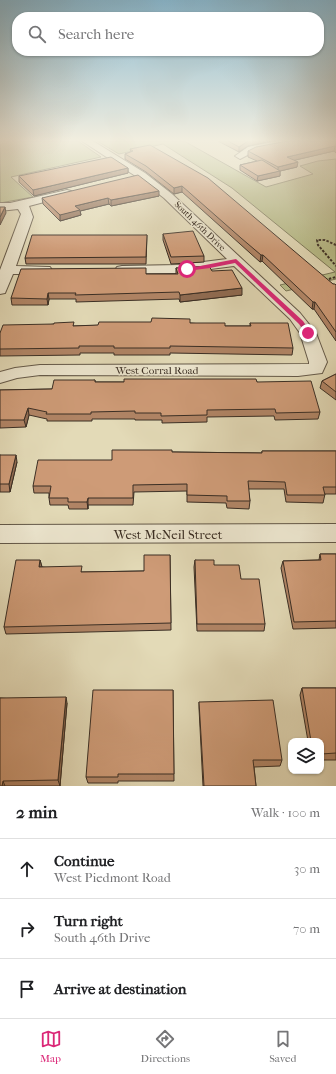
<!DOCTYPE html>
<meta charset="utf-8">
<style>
:root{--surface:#fff;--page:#f6f6f6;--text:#202124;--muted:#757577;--line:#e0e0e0;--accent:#db2777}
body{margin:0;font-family:"IM FELL French Canon",serif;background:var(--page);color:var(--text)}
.controls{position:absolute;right:12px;bottom:12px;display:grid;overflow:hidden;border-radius:8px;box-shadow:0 1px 3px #0004}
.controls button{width:36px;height:36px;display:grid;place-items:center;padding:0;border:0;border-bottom:1px solid var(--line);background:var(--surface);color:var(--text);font:20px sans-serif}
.stop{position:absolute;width:12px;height:12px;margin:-9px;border:3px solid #db2777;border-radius:50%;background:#fff}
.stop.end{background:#db2777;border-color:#fff;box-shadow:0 1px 4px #0008}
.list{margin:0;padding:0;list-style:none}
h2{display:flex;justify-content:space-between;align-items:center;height:52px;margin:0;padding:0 16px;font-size:17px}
h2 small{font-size:13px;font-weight:400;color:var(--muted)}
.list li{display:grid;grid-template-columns:26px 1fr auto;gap:12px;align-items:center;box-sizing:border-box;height:60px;padding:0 16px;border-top:1px solid var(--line)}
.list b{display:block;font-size:15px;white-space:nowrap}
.list p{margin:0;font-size:13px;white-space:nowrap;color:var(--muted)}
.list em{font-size:13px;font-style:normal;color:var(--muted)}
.icon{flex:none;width:22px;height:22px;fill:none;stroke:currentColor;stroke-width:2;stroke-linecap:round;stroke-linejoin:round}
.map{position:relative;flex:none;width:336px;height:786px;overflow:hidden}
.search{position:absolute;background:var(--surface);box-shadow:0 1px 3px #0004;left:12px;right:12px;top:12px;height:44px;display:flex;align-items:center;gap:10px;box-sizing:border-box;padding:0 14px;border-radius:16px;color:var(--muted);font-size:15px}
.sheet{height:232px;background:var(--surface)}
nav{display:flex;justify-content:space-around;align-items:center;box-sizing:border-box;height:56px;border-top:1px solid var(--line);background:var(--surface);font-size:11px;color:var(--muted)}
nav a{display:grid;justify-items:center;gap:2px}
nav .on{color:var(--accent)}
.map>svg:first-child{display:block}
.green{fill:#b9be8a;stroke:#7a7657}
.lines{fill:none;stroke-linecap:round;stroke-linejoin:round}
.street-casing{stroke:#645949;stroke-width:2}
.path{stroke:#3a2e24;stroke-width:2;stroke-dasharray:2.5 1.5;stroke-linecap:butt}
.street{fill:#ede7d0;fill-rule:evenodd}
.wall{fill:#b18566;stroke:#3a2e24}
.shaded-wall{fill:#906c53;stroke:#3a2e24}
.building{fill:#ce9b77;stroke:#3a2e24}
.route{fill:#db2777}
.labels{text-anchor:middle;stroke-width:3;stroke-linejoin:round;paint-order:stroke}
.far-street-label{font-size:9px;fill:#3a2e24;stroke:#ede7d0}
.street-label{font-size:11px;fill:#3a2e24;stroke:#ede7d0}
.near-street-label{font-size:13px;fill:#3a2e24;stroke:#ede7d0}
</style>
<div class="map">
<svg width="336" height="786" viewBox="0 0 336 786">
<rect width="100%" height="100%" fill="#e3dab7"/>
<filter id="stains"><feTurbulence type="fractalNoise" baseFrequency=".005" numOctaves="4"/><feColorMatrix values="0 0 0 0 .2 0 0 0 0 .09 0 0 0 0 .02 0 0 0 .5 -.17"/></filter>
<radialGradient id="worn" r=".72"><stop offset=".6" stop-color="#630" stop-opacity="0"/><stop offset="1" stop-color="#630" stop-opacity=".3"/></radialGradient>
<g class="green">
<path d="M 0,141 L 78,141 L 101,157 L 11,177 L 33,197 L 0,203 Z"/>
<path d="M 97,141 L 184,141 L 266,187 L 313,174 L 300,166 L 318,161 L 336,159 L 336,279 L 286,291 L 280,285 L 335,272 L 232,188 L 163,144 L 119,154 Z"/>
</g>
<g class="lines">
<defs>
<g id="street">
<path d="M 82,141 L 93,141 L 145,173 L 172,194 L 300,313 L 316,333 L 327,362 L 322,373 L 298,376 L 40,375 L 17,378 L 0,383 L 0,372 L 15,368 L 40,365 L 309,364 L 309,362 L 300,333 L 290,319 L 234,266 L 179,273 L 122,274 L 117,273 L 115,270 L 117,267 L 122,266 L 179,265 L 227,259 L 164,198 L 137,177 Z"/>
<path d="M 277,141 L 295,141 L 293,143 L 255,151 L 240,159 L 235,156 L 248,147 Z"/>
<path d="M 67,190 L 71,191 L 73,193 L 71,195 L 29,206 L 33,217 L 16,266 L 50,267 L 52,270 L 50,273 L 45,274 L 13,274 L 5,293 L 0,294 L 0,270 L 21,214 L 18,209 L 0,211 L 0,203 L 10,203 Z"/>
<path d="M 336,524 L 336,542 L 0,543 L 0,525 Z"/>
</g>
</defs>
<use href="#street" class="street-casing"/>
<g class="path">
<path d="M 336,245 L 325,240 L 317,240 L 318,245 L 336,266"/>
<path d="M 325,280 L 336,277"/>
</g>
<use href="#street" class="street"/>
</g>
<g class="wall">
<path d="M 218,141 L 271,141 L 248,146 L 239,152 Z"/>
<path d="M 336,141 L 336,153 L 334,151 L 295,160 L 297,167 L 280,171 L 280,176 L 257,181 L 240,170 L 240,165 L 257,161 L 248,157 L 248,151 Z"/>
<path d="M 130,149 L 333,284 L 336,285 L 336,341 L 314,309 L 312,309 L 262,261 L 260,262 L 240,244 L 182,192 L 174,194 L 146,172 L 125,159 L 125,154 L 131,152 Z"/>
<path d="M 128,168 L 128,173 L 34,196 L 19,182 L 19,176 Z"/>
<path d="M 159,196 L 111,206 L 109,204 L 80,211 L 81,215 L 60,221 L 43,204 L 42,198 Z"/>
<path d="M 163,234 L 204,256 L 204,262 L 171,264 L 163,240 Z"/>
<path d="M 147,235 L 146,264 L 26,264 L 25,258 Z"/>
<path d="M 176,268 L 212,271 L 242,295 L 180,302 L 179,299 L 76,302 L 76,299 L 49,299 L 48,305 L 12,305 L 11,298 L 146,274 L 176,274 Z"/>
<path d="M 190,323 L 225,326 L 250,326 L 250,323 L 293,348 L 292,355 L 170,353 L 170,355 L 114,355 L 114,353 L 80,353 L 80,355 L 0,356 L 0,333 L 54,324 L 74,326 Z"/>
<path d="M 336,374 L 336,400 L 320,388 L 322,381 Z"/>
<path d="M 95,380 L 95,382 L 257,382 L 320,412 L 318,419 L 275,420 L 274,416 L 207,417 L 207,422 L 162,423 L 162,420 L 135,420 L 135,419 L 92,419 L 92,421 L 47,421 L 47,419 L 29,415 L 26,427 L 0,428 L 0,390 L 52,389 Z"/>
<path d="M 262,451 L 336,451 L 336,494 L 325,494 L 323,503 L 286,502 L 284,489 L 248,489 L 250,501 L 249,509 L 227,508 L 226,503 L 187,502 L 187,491 L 134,492 L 133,505 L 88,505 L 88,509 L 69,509 L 68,505 L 50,505 L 49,498 L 49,493 L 34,493 L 33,486 L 112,460 L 172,452 L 262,453 Z"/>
<path d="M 0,455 L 17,462 L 10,492 L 0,492 Z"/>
<path d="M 320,554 L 336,554 L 336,628 L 293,629 L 281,568 L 283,561 L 319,560 Z"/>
<path d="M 170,555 L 171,630 L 6,634 L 4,627 L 40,560 L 42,567 L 82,572 L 144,571 Z"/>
<path d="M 195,560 L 214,565 L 241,579 L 265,624 L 264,631 L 197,631 L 194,567 Z"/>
<path d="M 302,688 L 336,688 L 336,760 L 321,760 L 321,741 L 308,741 L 300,695 Z"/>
<path d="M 173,690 L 174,781 L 118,781 L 118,783 L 88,783 L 86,777 Z"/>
<path d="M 0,698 L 67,703 L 60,786 L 0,786 Z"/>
<path d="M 199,702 L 282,760 L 280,766 L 254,767 L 256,786 L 203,786 L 199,708 Z"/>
</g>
<g class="shaded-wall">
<path d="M 248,141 L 271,141 L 248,146 L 239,152 L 239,147 Z"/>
<path d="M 335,146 L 334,151 L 287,162 L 287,157 Z"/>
<path d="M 298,162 L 297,167 L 280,171 L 280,176 L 257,181 L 258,176 L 278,171 L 278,167 Z"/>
<path d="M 128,168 L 128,173 L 34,196 L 33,190 Z"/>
<path d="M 182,186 L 182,192 L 174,194 L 174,188 Z"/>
<path d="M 159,191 L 159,196 L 111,206 L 111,200 Z"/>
<path d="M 108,198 L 109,204 L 80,211 L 81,215 L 60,221 L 60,215 L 75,206 Z"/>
<path d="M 5,207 L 6,213 L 0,225 L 0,217 Z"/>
<path d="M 261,255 L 263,255 L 262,261 L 260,262 Z"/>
<path d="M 242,288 L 242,295 L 180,302 L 180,295 Z"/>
<path d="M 48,293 L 49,299 L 48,305 L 47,299 Z"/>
<path d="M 313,302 L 315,302 L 314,309 L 312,309 Z"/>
<path d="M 28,408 L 29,415 L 26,427 L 24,420 Z"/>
<path d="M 16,455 L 17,462 L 10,492 L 9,484 Z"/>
<path d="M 88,498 L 88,509 L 87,502 Z"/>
<path d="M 40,560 L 42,567 L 39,567 Z"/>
<path d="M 66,697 L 67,703 L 60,786 L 58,780 Z"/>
<path d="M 3,781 L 5,786 L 2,786 Z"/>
</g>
<g class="building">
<path d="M 228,141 L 248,141 L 239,147 Z"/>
<path d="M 288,141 L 336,141 L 336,147 L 335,146 L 287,157 L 298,162 L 278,167 L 248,151 L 256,147 Z"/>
<path d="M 150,145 L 208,178 L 333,284 L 335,284 L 336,285 L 336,332 L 315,302 L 313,302 L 263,255 L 261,255 L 241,238 L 182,186 L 174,188 L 146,166 L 125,154 L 133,151 L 130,149 Z"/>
<path d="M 111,157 L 128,168 L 33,190 L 19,176 Z"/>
<path d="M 262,160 L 280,171 L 258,176 L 240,165 Z"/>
<path d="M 138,175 L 159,191 L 111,200 L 108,198 L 75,206 L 80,210 L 60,215 L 42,198 Z"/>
<path d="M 0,207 L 5,207 L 0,217 Z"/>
<path d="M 193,231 L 204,256 L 171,257 L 163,234 Z"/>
<path d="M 32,235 L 147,235 L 146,257 L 25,258 Z"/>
<path d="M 209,266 L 212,271 L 232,270 L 242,288 L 180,295 L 179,292 L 75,295 L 76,293 L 48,293 L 47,299 L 11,298 L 21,269 L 146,268 L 146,274 L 178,274 L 176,268 Z"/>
<path d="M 152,318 L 190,319 L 190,323 L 225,323 L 225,326 L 251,326 L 250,323 L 288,323 L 293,348 L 170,346 L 170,348 L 114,348 L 114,346 L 79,346 L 79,348 L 0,349 L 0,333 L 3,325 L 54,324 L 54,323 L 74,322 L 73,326 L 98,325 L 99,322 L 151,322 Z"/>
<path d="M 336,374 L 336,392 L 322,381 Z"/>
<path d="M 124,379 L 256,379 L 257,382 L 311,381 L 320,412 L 276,413 L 275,409 L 207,410 L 207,415 L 161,416 L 161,413 L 135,413 L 135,411 L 91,412 L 91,414 L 46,414 L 47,412 L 28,408 L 24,420 L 0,420 L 0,390 L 52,389 L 54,380 L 95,380 L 95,382 L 124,382 Z"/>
<path d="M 112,450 L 172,450 L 172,452 L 262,453 L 262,451 L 336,451 L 336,487 L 323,487 L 325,495 L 287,495 L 285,482 L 248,481 L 250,501 L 227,501 L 227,496 L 187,495 L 187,484 L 133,485 L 133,498 L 88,498 L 87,502 L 68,502 L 68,498 L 49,498 L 51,486 L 33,486 L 38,460 L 112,460 Z"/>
<path d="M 0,455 L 16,455 L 9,484 L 0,484 Z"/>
<path d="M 320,554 L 336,554 L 336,621 L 294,622 L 283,561 L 321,560 Z"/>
<path d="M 144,555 L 170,555 L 171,623 L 4,627 L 16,560 L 40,560 L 39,567 L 82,566 L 81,572 L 144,571 Z"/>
<path d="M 195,560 L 214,560 L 214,565 L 239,565 L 241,579 L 259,579 L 265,624 L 197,624 Z"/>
<path d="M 302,688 L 336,688 L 336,753 L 321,754 L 321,741 L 311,741 Z"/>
<path d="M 93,690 L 173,690 L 174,774 L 118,774 L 118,777 L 86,777 Z"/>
<path d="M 66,697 L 58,780 L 3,781 L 2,786 L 0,786 L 0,698 Z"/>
<path d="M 273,700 L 282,760 L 253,760 L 256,786 L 204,786 L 199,702 Z"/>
</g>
<linearGradient id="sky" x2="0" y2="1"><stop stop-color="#87b7cf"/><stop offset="0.56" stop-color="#f2eedf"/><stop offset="1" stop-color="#f2eedf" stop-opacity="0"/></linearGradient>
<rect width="336" height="251" fill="url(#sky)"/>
<path class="route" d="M 236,259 L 303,321 L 311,333 L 310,334 L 306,334 L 299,324 L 235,263 L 210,268 L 187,271 L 185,269 Z"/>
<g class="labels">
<g class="far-street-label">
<text transform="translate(200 226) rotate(44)" y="3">South 46th Drive</text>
</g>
<g class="street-label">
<text x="157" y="374">West Corral Road</text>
</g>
<g class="near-street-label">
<text x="168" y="539">West McNeil Street</text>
</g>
</g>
<rect width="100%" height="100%" filter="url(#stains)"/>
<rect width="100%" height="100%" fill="url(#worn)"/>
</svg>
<div class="controls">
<button><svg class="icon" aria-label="layers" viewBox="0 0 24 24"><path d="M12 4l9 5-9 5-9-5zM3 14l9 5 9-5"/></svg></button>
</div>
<div class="stop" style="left:187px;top:269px"></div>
<div class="stop end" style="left:308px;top:333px"></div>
<div class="search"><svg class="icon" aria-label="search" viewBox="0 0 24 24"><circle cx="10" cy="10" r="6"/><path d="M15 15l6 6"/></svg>Search here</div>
</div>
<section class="sheet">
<h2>2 min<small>Walk · 100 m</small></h2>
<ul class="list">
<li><svg class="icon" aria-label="ahead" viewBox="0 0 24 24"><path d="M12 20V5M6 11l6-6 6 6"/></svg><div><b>Continue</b><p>West Piedmont Road</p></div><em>30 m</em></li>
<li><svg class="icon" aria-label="right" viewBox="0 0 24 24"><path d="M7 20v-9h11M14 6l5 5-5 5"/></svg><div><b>Turn right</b><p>South 46th Drive</p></div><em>70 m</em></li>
<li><svg class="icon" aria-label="arrive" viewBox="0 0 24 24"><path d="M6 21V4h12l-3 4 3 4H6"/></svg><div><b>Arrive at destination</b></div></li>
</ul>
</section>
<nav>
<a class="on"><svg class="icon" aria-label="map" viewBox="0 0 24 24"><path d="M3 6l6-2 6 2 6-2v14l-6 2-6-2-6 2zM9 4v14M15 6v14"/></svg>Map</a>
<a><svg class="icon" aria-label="directions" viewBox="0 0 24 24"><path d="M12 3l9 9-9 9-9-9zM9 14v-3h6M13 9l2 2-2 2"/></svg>Directions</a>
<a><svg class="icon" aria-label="saved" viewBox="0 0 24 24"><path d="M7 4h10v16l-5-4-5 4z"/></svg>Saved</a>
</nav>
